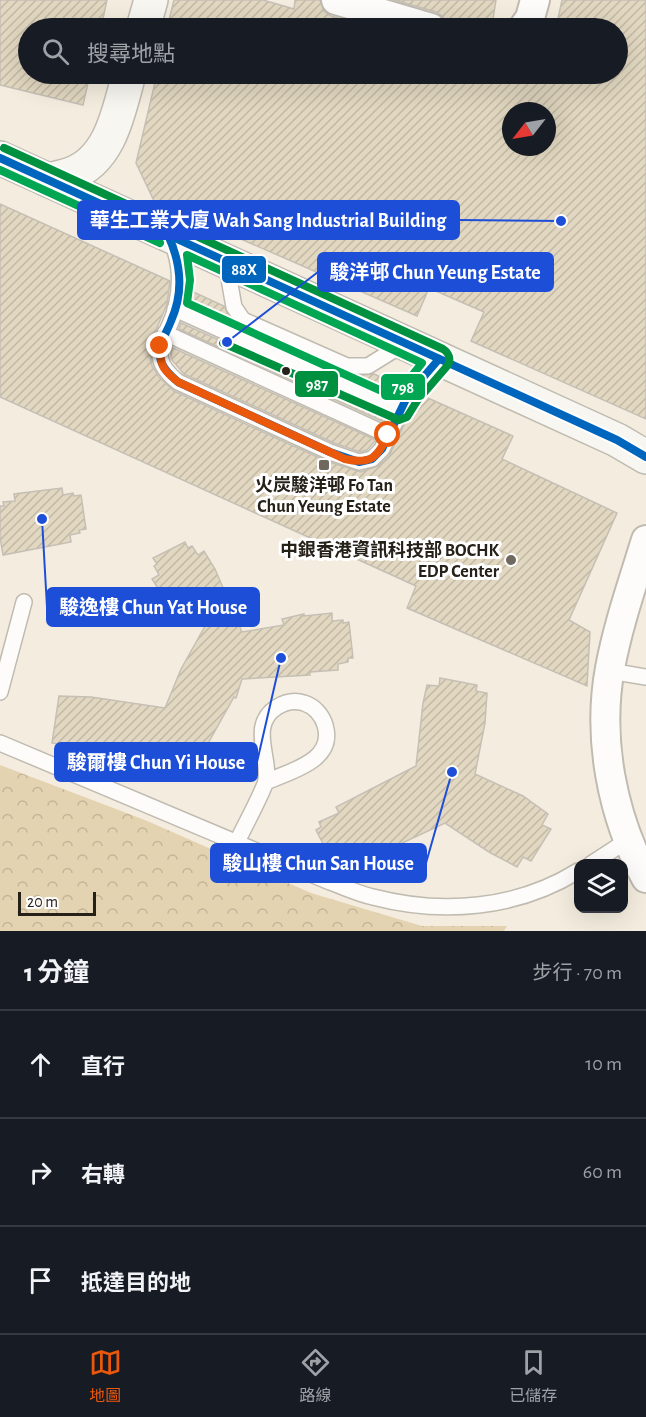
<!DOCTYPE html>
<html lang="zh-TW">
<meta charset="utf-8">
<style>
:root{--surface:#171b24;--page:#242831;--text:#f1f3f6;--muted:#9ea1a6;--line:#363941;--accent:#ea580c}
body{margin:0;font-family:"Alegreya Sans","Noto Sans TC",sans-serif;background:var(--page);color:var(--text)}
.controls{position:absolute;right:18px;bottom:18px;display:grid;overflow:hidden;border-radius:12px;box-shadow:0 6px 24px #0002}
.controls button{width:54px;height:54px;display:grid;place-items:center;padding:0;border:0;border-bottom:2px solid var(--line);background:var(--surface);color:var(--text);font:30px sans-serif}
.compass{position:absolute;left:502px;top:102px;width:54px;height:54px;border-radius:50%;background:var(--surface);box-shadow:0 6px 24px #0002;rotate:239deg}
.scale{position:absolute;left:18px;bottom:15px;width:78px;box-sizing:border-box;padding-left:6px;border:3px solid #262118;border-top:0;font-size:16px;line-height:21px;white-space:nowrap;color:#262118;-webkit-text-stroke:4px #fff;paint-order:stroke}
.stop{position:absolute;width:18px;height:18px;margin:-14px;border:4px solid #ea580c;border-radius:50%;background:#fff}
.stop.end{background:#ea580c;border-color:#fff;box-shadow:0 2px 6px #0008}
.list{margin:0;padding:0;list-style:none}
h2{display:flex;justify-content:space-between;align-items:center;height:78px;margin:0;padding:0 24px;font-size:26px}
h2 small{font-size:20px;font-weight:400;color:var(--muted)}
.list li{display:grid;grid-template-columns:39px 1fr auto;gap:18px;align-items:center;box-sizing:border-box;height:108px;padding:0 24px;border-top:2px solid var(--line)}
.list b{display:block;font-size:22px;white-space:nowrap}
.list em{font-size:20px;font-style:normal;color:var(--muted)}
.icon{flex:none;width:33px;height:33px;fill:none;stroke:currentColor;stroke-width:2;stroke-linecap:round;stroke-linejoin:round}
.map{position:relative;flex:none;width:646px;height:931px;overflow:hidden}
.search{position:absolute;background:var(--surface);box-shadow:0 6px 24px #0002;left:18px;right:18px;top:18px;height:66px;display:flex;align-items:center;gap:15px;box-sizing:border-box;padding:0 21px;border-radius:33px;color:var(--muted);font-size:22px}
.sheet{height:402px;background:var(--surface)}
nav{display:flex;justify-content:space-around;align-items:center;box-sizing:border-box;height:84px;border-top:2px solid var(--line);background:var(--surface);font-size:16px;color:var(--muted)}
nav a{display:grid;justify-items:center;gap:3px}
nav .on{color:var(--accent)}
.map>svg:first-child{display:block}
.forest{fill:url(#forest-crowns)}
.building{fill:url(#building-hatch);stroke:#c5bfb5;stroke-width:1.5;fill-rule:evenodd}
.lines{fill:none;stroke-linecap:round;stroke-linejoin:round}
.lane-casing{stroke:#c0bbb0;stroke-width:18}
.street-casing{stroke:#c0bbb0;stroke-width:32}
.secondary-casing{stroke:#c0bbb0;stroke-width:36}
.lane{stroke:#fdfcfa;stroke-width:15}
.street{stroke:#fdfcfa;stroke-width:28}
.secondary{stroke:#f7f6f1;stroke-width:33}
.bus-1-casing{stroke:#fff;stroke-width:12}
.bus-2-casing{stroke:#fff;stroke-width:12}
.bus-3-casing{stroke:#fff;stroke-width:12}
.bus-1{stroke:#0065bd;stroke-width:8}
.bus-2{stroke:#00a651;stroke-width:8}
.bus-3{stroke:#009140;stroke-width:8}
.route{stroke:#ea580c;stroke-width:8}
.bus-dot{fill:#262118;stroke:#fff;stroke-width:2}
.poi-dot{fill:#6e685e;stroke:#fff;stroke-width:2}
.labels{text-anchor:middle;stroke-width:6;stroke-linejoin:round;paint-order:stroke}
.poi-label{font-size:18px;font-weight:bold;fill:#262118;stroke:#fff}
.leader{fill:none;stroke:#1d4ed8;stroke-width:2}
.callout-dot{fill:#1d4ed8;stroke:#fff;stroke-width:2}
.callout{fill:#1d4ed8;stroke:#1d4ed8;stroke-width:2}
.callout-label{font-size:20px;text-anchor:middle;font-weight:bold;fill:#fff}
.line-badge{stroke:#fff;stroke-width:2}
.badge-label{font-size:16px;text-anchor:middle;font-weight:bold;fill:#fff}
</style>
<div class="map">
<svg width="646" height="931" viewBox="0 0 646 931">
<defs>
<pattern id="forest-crowns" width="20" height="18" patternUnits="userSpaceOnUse" patternTransform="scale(1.5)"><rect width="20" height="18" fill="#e4d3b1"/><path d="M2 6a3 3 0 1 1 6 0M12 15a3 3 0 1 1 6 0" fill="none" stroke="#c3b598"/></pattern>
<pattern id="building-hatch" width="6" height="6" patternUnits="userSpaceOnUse" patternTransform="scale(1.5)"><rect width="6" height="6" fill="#e2d8c1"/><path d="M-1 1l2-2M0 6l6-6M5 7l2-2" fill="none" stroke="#c2b9a5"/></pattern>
</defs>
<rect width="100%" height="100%" fill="#f4eddf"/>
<path class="forest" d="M 0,765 L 145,820 L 311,893 L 422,926 L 507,926 L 504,931 L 0,931 Z"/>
<g class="building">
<path d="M 0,0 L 107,0 L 101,28 L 28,28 L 28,74 L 90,74 L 83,105 L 0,85 Z"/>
<path d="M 174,0 L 263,0 L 294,9 L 295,0 L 320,0 L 324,11 L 331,16 L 374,28 L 167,28 Z"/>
<path d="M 394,0 L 496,0 L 493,19 L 478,28 L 466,28 L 446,22 L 442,16 L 436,12 Z"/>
<path d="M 562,0 L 646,0 L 646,419 L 471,341 L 484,312 L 429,288 L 417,316 L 154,201 L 136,163 L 157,74 L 509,74 L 533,81 L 536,74 L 618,74 L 618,28 L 556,28 ZM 511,111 L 547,111 L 547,147 L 511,147 Z"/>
<path d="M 0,204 L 170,281 L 167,304 L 156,330 L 150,354 L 152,366 L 159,377 L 174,391 L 326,461 L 361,472 L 378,466 L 389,456 L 416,400 L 421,395 L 513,436 L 502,459 L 617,513 L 569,620 L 590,632 L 587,686 L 407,608 L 416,586 L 0,397 Z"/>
<path d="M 189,290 L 224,306 L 235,325 L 187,304 Z"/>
<path d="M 181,323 L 387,415 L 384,422 L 179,329 Z"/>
<path d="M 171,347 L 376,440 L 367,450 L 360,452 L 334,443 L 184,374 L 171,359 Z"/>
<path d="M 374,374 L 402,387 L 396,398 L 347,376 Z"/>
<path d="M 62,488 L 63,495 L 73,493 L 74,496 L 81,495 L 86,529 L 79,530 L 80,533 L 70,535 L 71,542 L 3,555 L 0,537 L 0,506 L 4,506 L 3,502 L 15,501 L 14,494 Z"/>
<path d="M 185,542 L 188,548 L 192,546 L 198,555 L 204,551 L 215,569 L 242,632 L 284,625 L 282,619 L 304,614 L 304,616 L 332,613 L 332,621 L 343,620 L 343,623 L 349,622 L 353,658 L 348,658 L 348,662 L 338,664 L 338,670 L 310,672 L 310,675 L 242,679 L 236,698 L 234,697 L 192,772 L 132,762 L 131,765 L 73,757 L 73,754 L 62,752 L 63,745 L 52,743 L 59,696 L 91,697 L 165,708 L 181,669 L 223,594 L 176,623 L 165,604 L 167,602 L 152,579 L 159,575 L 154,566 L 157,564 L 153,558 Z"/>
<path d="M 440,678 L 477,685 L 476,691 L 487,693 L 485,723 L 475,774 L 523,796 L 548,814 L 542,825 L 551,829 L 531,861 L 523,857 L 517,867 L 489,852 L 445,823 L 353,866 L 350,859 L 339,864 L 337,860 L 333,863 L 316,830 L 321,827 L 319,822 L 339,813 L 336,807 L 416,766 L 423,703 L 427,685 L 439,686 Z"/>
</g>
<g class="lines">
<defs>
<g id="lane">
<path d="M 170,238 C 181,261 182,283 176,307 C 168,340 143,354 178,382 L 330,452 L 359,462 L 372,459 L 382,449 L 408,395 L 439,359"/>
<path d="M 226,262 L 234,307 L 243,320 L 347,366 L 368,366 L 405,343"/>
<path d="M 175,309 L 399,410"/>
<path d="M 165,333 L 388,435"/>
<path d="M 610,671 L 646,677"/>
<path d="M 0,692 L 24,602"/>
<path d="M 0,743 L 330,882 C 344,887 359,894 373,897 C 442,915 517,909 578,871"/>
<path d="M 237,842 C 246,823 257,804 265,784 C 273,761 247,726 277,707 C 285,702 295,700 304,703 C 314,706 322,715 325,725 C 336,761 290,771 266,782"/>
<path d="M 591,864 L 628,840"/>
</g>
<g id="street">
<path d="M 336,0 L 431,28"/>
<path d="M 523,28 L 530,18 L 535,0"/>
<path d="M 646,540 C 633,582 618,625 610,668 C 597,738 612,816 646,878"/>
</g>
<g id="secondary">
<path d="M 143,28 L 151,0"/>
<path d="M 0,158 L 617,440 L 646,457"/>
<path d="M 48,180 C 55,178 63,177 71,174 C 111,160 119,110 129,74"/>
</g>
</defs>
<use href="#lane" class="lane-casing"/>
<use href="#street" class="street-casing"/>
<use href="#secondary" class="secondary-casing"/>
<use href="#lane" class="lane"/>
<use href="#street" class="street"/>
<use href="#secondary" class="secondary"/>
<defs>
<g id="bus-1">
<path d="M 0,158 L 617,440 L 646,457"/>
<path d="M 168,235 C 181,263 184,292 171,321 C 167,332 159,343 160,356 C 161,367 170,375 178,382 L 330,452 L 359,462 L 372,459 L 382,449 L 408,395 L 439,359"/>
</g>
<g id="bus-2">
<path d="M 0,170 L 160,243"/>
<path d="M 187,255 L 422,363 L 395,397 L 187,303 L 190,280 Z"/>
</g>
<path id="bus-3" d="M 4,148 L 443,349 C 449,353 451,359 448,365 L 417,401 L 407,417 L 399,420 L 223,343"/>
</defs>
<use href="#bus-1" class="bus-1-casing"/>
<use href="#bus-2" class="bus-2-casing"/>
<use href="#bus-3" class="bus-3-casing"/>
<use href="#bus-1" class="bus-1"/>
<use href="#bus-2" class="bus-2"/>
<use href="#bus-3" class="bus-3"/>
</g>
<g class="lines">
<path class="route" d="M 160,346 C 160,366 163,370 178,382 L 345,459 C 371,465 378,457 388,435"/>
</g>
<circle class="bus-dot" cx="286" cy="371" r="5"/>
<g class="poi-dot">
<rect x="318" y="459" width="12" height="12" rx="3"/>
<circle cx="511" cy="560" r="6"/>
</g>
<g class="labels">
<g class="poi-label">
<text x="324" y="491">火炭駿洋邨 Fo Tan<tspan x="324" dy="21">Chun Yeung Estate</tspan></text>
<text x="499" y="556" text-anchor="end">中銀香港資訊科技部 BOCHK<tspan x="499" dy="21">EDP Center</tspan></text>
</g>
</g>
<path class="leader" d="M561 221L459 220M227 342L318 272M42 519L47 607M281 658L257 762M452 772L426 863"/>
<g class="callout-dot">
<circle cx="561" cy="221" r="6"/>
<circle cx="227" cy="342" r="6"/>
<circle cx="42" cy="519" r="6"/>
<circle cx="281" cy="658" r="6"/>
<circle cx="452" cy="772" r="6"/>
</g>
<g class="callout">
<rect x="78" y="201" width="381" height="38" rx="6"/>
<rect x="318" y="253" width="235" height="38" rx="6"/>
<rect x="47" y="588" width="212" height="38" rx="6"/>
<rect x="55" y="743" width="202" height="38" rx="6"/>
<rect x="211" y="844" width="215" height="38" rx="6"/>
</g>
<g class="callout-label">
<text x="268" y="227">華生工業大廈 Wah Sang Industrial Building</text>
<text x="435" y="279">駿洋邨 Chun Yeung Estate</text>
<text x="153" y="614">駿逸樓 Chun Yat House</text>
<text x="156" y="769">駿爾樓 Chun Yi House</text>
<text x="318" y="870">駿山樓 Chun San House</text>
</g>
<g class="line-badge">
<rect x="221" y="255" width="46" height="29" rx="6" fill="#0065bd"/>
<rect x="294" y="370" width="45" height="28" rx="6" fill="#009140"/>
<rect x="380" y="373" width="46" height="28" rx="6" fill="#00a651"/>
</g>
<g class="badge-label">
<text x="244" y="275">88X</text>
<text x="317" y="390">987</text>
<text x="403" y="393">798</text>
</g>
</svg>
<div class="controls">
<button><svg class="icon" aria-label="layers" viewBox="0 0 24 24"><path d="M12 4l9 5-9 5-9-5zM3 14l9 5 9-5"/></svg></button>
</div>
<svg class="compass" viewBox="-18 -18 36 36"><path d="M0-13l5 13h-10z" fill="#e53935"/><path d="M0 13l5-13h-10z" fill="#9ea1a6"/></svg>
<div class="scale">20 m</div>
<div class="stop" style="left:388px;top:435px"></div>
<div class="stop end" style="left:160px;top:346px"></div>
<div class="search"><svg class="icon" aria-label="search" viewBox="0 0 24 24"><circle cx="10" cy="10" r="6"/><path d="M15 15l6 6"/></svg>搜尋地點</div>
</div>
<section class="sheet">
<h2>1 分鐘<small>步行 · 70 m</small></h2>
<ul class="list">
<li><svg class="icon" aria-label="ahead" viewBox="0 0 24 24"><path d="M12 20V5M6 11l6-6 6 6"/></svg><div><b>直行</b></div><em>10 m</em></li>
<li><svg class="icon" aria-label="right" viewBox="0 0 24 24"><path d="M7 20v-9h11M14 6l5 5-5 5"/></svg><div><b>右轉</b></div><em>60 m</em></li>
<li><svg class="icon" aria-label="arrive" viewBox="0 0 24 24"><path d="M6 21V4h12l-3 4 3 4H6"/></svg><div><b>抵達目的地</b></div></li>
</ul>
</section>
<nav>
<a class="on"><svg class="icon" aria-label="map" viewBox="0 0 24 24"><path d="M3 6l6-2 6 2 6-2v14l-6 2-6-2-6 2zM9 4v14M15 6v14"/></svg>地圖</a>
<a><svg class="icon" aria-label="directions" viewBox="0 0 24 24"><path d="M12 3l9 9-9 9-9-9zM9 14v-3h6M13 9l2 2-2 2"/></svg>路線</a>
<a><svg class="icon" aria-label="saved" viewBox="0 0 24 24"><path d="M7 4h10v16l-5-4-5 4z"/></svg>已儲存</a>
</nav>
